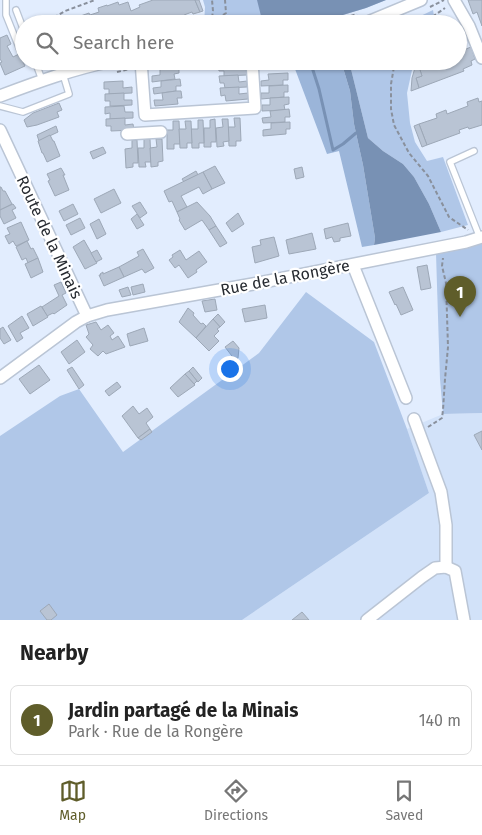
<!DOCTYPE html>
<meta charset="utf-8">
<style>
:root{--surface:#fff;--page:#f2f2f2;--text:#222;--muted:#767676;--line:#e0e0e0;--accent:#5f5d2a}
body{margin:0;font-family:"Fira Sans",sans-serif;background:var(--page);color:var(--text)}
.you{position:absolute;left:229px;top:368px;width:18px;height:18px;margin:-12px;border:4px solid #fff;border-radius:50%;background:#1a73e8;box-shadow:0 0 0 8px #1a73e833}
.badge{display:grid;place-items:center;width:32px;height:32px;border-radius:50%;background:var(--accent);color:#fff;font-size:16px;font-weight:700}
.pin{position:absolute;translate:-50% -41px;filter:drop-shadow(0 1px 2px #0008)}
.pin::after{content:'';position:absolute;top:26px;width:18px;height:15px;background:inherit;clip-path:polygon(0 0,100% 0,50% 100%)}
.list{margin:0;padding:0;list-style:none}
h2{display:flex;justify-content:space-between;align-items:center;height:65px;margin:0;padding:0 20px;font-size:21px}
h2 small{font-size:16px;font-weight:400;color:var(--muted)}
.list li{display:grid;grid-template-columns:32px 1fr auto;gap:15px;align-items:center;box-sizing:border-box;height:70px;margin:0 10px 10px;padding:0 10px;border:1px solid var(--line);border-radius:8px}
.list b{display:block;font-size:19px;white-space:nowrap}
.list p{margin:0;font-size:16px;white-space:nowrap;color:var(--muted)}
.list em{font-size:16px;font-style:normal;color:var(--muted)}
.icon{flex:none;width:28px;height:28px;fill:none;stroke:currentColor;stroke-width:2;stroke-linecap:round;stroke-linejoin:round}
.map{position:relative;flex:none;width:482px;height:620px;overflow:hidden}
.search{position:absolute;background:var(--surface);box-shadow:0 1px 4px #0004;left:15px;right:15px;top:15px;height:55px;display:flex;align-items:center;gap:12px;box-sizing:border-box;padding:0 18px;border-radius:28px;color:var(--muted);font-size:19px}
.sheet{height:145px;background:var(--surface)}
nav{display:flex;justify-content:space-around;align-items:center;box-sizing:border-box;height:70px;border-top:1px solid var(--line);background:var(--surface);font-size:14px;color:var(--muted)}
nav a{display:grid;justify-items:center;gap:2px}
nav .on{color:var(--accent)}
.map>svg:first-child{display:block}
.built{fill:#d2e2f9}
.green{fill:#b0c7e8}
.forest{fill:#9bb5d9}
.water{fill:#7891b4}
.lines{fill:none;stroke-linecap:round;stroke-linejoin:round}
.stream{stroke:#7891b4;stroke-width:3}
.building{fill:#b9c4d4;stroke:#9da8b7}
.lane-casing{stroke:#bac5d5;stroke-width:8}
.street-casing{stroke:#bac5d5;stroke-width:14}
.path{stroke:#89909c;stroke-width:2;stroke-dasharray:4 2.5;stroke-linecap:butt}
.lane{stroke:#fff;stroke-width:5.5}
.street{stroke:#fff;stroke-width:11}
.labels{text-anchor:middle;stroke-width:4.5;stroke-linejoin:round;paint-order:stroke}
.street-label{font-size:16px;fill:#272b31;stroke:#fff}
</style>
<div class="map">
<svg width="482" height="620" viewBox="0 0 482 620">
<rect width="100%" height="100%" fill="#e2edfe"/>
<path class="built" d="M 482,413 L 482,620 L 242,620 L 429,493 L 407,429 L 443,414 Z"/>
<g class="green">
<path d="M 203,0 L 386,0 L 366,8 L 313,24 L 204,24 L 205,7 Z"/>
<path d="M 433,10 L 435,22 L 435,24 L 404,24 Z"/>
<path d="M 349,61 L 414,61 L 407,93 L 410,123 L 415,142 L 427,161 L 443,157 L 468,225 L 441,232 L 429,204 L 414,177 L 403,164 L 383,151 L 368,138 Z"/>
<path d="M 482,242 L 482,413 L 443,414 L 440,379 L 436,254 Z"/>
<path d="M 306,292 L 374,342 L 407,429 L 429,493 L 242,620 L 0,620 L 0,436 L 60,396 L 79,389 L 123,452 L 259,353 Z"/>
</g>
<path class="forest" d="M 292,61 L 341,61 L 350,91 L 354,124 L 363,165 L 375,238 L 374,245 L 362,247 L 339,151 L 327,154 Z"/>
<g class="water">
<path d="M 257,0 L 386,0 L 366,8 L 313,24 L 255,24 L 261,16 Z"/>
<path d="M 341,61 L 349,61 L 368,138 L 383,151 L 403,164 L 414,177 L 429,204 L 441,232 L 374,245 L 375,238 L 363,165 L 354,124 L 350,91 Z"/>
</g>
<g class="lines">
<path class="stream" d="M 310,61 L 319,89 L 333,150 L 343,144 L 356,133"/>
</g>
<g class="building">
<path d="M 153,0 L 195,0 L 200,12 L 193,14 L 192,12 L 184,15 L 185,18 L 175,21 L 174,19 L 167,22 L 168,24 L 136,24 L 134,20 L 126,24 L 61,23 L 89,13 L 90,15 L 99,12 L 98,8 L 107,5 L 107,6 L 118,2 L 119,5 L 128,2 L 131,11 L 140,7 L 139,5 Z"/>
<path d="M 195,0 L 199,0 L 203,11 L 200,12 Z"/>
<path d="M 468,0 L 482,0 L 482,26 L 477,12 L 473,14 Z"/>
<path d="M 7,35 L 11,44 L 7,46 L 13,57 L 19,54 L 25,66 L 5,75 L 0,63 L 2,62 L 0,59 L 0,38 Z"/>
<path d="M 465,47 L 466,49 L 471,47 L 475,59 L 471,61 L 472,65 L 463,69 L 464,71 L 419,88 L 416,78 L 422,76 L 418,64 L 426,61 L 458,61 L 458,49 Z"/>
<path d="M 417,61 L 426,61 L 418,64 L 422,76 L 416,78 L 419,88 L 411,91 L 412,78 Z"/>
<path d="M 237,63 L 238,69 L 246,69 L 247,75 L 224,76 L 224,71 L 219,71 L 218,64 Z"/>
<path d="M 179,67 L 179,73 L 174,74 L 175,79 L 152,82 L 152,76 L 160,75 L 160,68 Z"/>
<path d="M 288,73 L 288,80 L 283,80 L 283,85 L 261,86 L 261,81 L 269,80 L 268,74 Z"/>
<path d="M 238,75 L 239,82 L 247,81 L 247,87 L 225,88 L 224,83 L 220,83 L 219,76 Z"/>
<path d="M 180,79 L 181,86 L 176,86 L 176,91 L 154,94 L 153,88 L 161,87 L 161,81 Z"/>
<path d="M 123,81 L 123,88 L 132,87 L 132,93 L 109,94 L 109,89 L 104,89 L 104,82 Z"/>
<path d="M 288,85 L 288,92 L 284,92 L 284,97 L 261,99 L 261,93 L 269,93 L 269,86 Z"/>
<path d="M 239,87 L 239,94 L 248,93 L 248,99 L 226,101 L 225,95 L 221,96 L 220,88 Z"/>
<path d="M 176,91 L 181,91 L 182,98 L 177,98 L 178,104 L 155,106 L 154,100 L 163,100 L 162,93 Z"/>
<path d="M 124,93 L 124,100 L 132,100 L 132,105 L 110,106 L 110,101 L 105,101 L 105,94 Z"/>
<path d="M 289,97 L 289,104 L 284,105 L 285,110 L 262,111 L 262,105 L 270,105 L 270,98 Z"/>
<path d="M 478,98 L 479,102 L 482,101 L 482,125 L 469,129 L 468,127 L 459,130 L 460,133 L 427,145 L 419,124 L 437,118 L 436,114 L 446,110 L 447,114 L 468,106 L 467,102 Z"/>
<path d="M 59,103 L 62,110 L 57,112 L 59,117 L 37,125 L 27,127 L 24,120 L 33,113 Z"/>
<path d="M 124,106 L 125,112 L 133,112 L 133,118 L 110,119 L 110,113 L 105,114 L 105,107 Z"/>
<path d="M 289,109 L 290,117 L 285,117 L 285,122 L 263,123 L 262,118 L 271,117 L 270,111 Z"/>
<path d="M 125,118 L 125,125 L 133,124 L 134,130 L 111,131 L 111,126 L 106,126 L 106,119 Z"/>
<path d="M 234,118 L 240,118 L 241,141 L 236,141 L 236,146 L 229,146 L 228,127 L 235,127 Z"/>
<path d="M 215,119 L 216,142 L 211,142 L 211,147 L 204,147 L 204,128 L 210,128 L 210,120 Z"/>
<path d="M 222,119 L 228,119 L 229,141 L 223,142 L 224,146 L 217,147 L 216,128 L 223,127 Z"/>
<path d="M 198,120 L 203,120 L 204,143 L 199,143 L 199,148 L 192,148 L 191,129 L 198,129 Z"/>
<path d="M 173,121 L 179,121 L 180,144 L 174,144 L 174,149 L 167,149 L 167,130 L 173,130 Z"/>
<path d="M 185,121 L 191,121 L 192,143 L 187,143 L 187,148 L 180,148 L 179,129 L 186,129 Z"/>
<path d="M 290,122 L 290,129 L 286,129 L 286,134 L 263,136 L 263,130 L 271,129 L 271,123 Z"/>
<path d="M 419,124 L 427,145 L 422,147 L 414,126 Z"/>
<path d="M 56,126 L 58,132 L 39,141 L 37,135 Z"/>
<path d="M 50,135 L 53,141 L 54,141 L 60,156 L 47,162 L 43,153 L 42,153 L 38,141 Z"/>
<path d="M 144,139 L 150,139 L 151,162 L 145,162 L 146,167 L 139,167 L 138,148 L 144,148 Z"/>
<path d="M 156,139 L 162,139 L 163,161 L 158,162 L 158,166 L 151,167 L 150,148 L 157,147 Z"/>
<path d="M 132,140 L 137,140 L 138,163 L 133,163 L 133,167 L 126,168 L 125,149 L 132,148 Z"/>
<path d="M 103,147 L 106,153 L 93,159 L 90,152 Z"/>
<path d="M 215,166 L 225,183 L 212,189 L 203,172 Z"/>
<path d="M 302,167 L 304,177 L 296,179 L 294,169 Z"/>
<path d="M 61,168 L 65,175 L 63,175 L 69,190 L 55,196 L 48,181 L 50,180 L 47,174 Z"/>
<path d="M 196,171 L 198,175 L 184,182 L 182,179 Z"/>
<path d="M 203,172 L 212,189 L 203,194 L 199,187 L 181,196 L 187,207 L 177,212 L 172,201 L 169,202 L 164,191 Z"/>
<path d="M 0,187 L 1,187 L 3,191 L 5,191 L 12,204 L 0,210 Z"/>
<path d="M 114,189 L 121,203 L 101,213 L 94,199 Z"/>
<path d="M 140,202 L 147,213 L 140,218 L 132,206 Z"/>
<path d="M 197,202 L 210,216 L 216,226 L 209,230 L 202,220 L 185,230 L 179,220 L 180,219 L 177,212 Z"/>
<path d="M 13,204 L 16,208 L 12,210 L 16,218 L 4,224 L 0,216 L 0,210 Z"/>
<path d="M 73,204 L 78,214 L 64,221 L 59,211 Z"/>
<path d="M 238,213 L 244,224 L 232,232 L 226,223 Z"/>
<path d="M 137,214 L 144,225 L 137,229 L 131,219 Z"/>
<path d="M 80,218 L 85,228 L 71,235 L 66,225 Z"/>
<path d="M 99,219 L 106,234 L 97,239 L 90,224 Z"/>
<path d="M 21,222 L 29,240 L 16,246 L 13,241 L 9,244 L 5,236 L 10,234 L 7,228 Z"/>
<path d="M 348,223 L 351,236 L 340,238 L 340,241 L 334,242 L 332,237 L 326,239 L 324,229 Z"/>
<path d="M 216,226 L 227,243 L 220,247 L 209,230 Z"/>
<path d="M 312,233 L 316,249 L 289,254 L 286,240 Z"/>
<path d="M 274,237 L 279,256 L 255,263 L 252,247 L 261,245 L 260,240 Z"/>
<path d="M 84,240 L 97,263 L 85,269 L 73,247 Z"/>
<path d="M 27,241 L 31,249 L 33,248 L 38,258 L 28,263 L 26,258 L 22,260 L 16,247 Z"/>
<path d="M 143,249 L 154,268 L 145,273 L 142,269 L 124,277 L 119,267 L 139,256 L 137,252 Z"/>
<path d="M 97,250 L 102,259 L 96,262 L 91,253 Z"/>
<path d="M 180,250 L 186,260 L 199,251 L 207,262 L 196,270 L 197,272 L 188,278 L 179,265 L 175,268 L 169,260 L 173,257 L 172,255 Z"/>
<path d="M 38,258 L 43,272 L 31,278 L 25,264 Z"/>
<path d="M 427,265 L 431,288 L 421,290 L 417,267 Z"/>
<path d="M 119,267 L 124,277 L 104,286 L 99,275 L 101,275 L 100,274 L 103,272 L 103,274 Z"/>
<path d="M 61,282 L 66,293 L 62,295 L 67,305 L 54,314 L 53,313 L 47,316 L 42,307 L 59,296 L 54,285 Z"/>
<path d="M 143,284 L 145,292 L 133,295 L 131,287 Z"/>
<path d="M 128,287 L 131,295 L 122,297 L 119,290 Z"/>
<path d="M 403,287 L 413,310 L 401,315 L 396,304 L 395,305 L 389,292 Z"/>
<path d="M 215,299 L 217,310 L 205,312 L 202,301 Z"/>
<path d="M 265,305 L 267,318 L 245,322 L 242,309 Z"/>
<path d="M 41,306 L 48,317 L 33,326 L 27,314 Z"/>
<path d="M 188,308 L 194,313 L 193,315 L 201,324 L 203,323 L 206,326 L 196,338 L 179,322 Z"/>
<path d="M 218,314 L 225,322 L 220,327 L 213,319 Z"/>
<path d="M 22,316 L 29,328 L 20,333 L 23,338 L 17,342 L 8,326 Z"/>
<path d="M 213,319 L 220,327 L 217,329 L 219,331 L 214,336 L 219,341 L 209,351 L 196,338 Z"/>
<path d="M 96,322 L 101,330 L 108,325 L 114,333 L 110,336 L 112,340 L 118,336 L 125,347 L 106,354 L 103,351 L 98,356 L 90,349 L 93,345 L 86,337 L 89,334 L 86,325 Z"/>
<path d="M 3,327 L 11,340 L 4,344 L 0,338 L 0,329 Z"/>
<path d="M 144,328 L 148,341 L 130,346 L 127,334 Z"/>
<path d="M 77,340 L 85,352 L 69,364 L 61,352 Z"/>
<path d="M 233,341 L 239,348 L 238,358 L 235,360 L 225,347 Z"/>
<path d="M 39,365 L 50,380 L 30,394 L 19,379 Z"/>
<path d="M 72,367 L 84,385 L 79,389 L 67,370 Z"/>
<path d="M 193,367 L 202,378 L 198,382 L 189,371 Z"/>
<path d="M 189,371 L 197,381 L 194,384 L 185,374 Z"/>
<path d="M 185,374 L 195,385 L 178,397 L 170,388 Z"/>
<path d="M 117,382 L 121,387 L 109,396 L 105,391 Z"/>
<path d="M 133,406 L 139,414 L 147,408 L 153,417 L 146,423 L 150,429 L 138,438 L 122,416 Z"/>
<path d="M 150,429 L 152,432 L 141,440 L 138,438 Z"/>
<path d="M 482,431 L 482,450 L 474,435 Z"/>
<path d="M 49,604 L 57,615 L 51,620 L 47,620 L 40,611 Z"/>
<path d="M 302,612 L 309,620 L 292,620 Z"/>
</g>
<g class="lines">
<defs>
<g id="lane">
<path d="M 6,0 L 6,15 L 20,50 L 24,50"/>
<path d="M 16,10 L 24,31"/>
<path d="M 35,61 L 42,80"/>
<path d="M 0,106 L 23,112 L 69,94 L 63,74"/>
<path d="M 474,151 L 450,162 L 480,238"/>
</g>
<g id="street">
<path d="M 454,0 L 469,26 L 482,58"/>
<path d="M 363,24 L 421,0"/>
<path d="M 141,61 L 145,115 L 255,108 L 252,61"/>
<path d="M 0,96 C 37,82 73,69 112,61"/>
<path d="M 0,130 L 87,316"/>
<path d="M 127,134 L 161,132"/>
<path d="M 353,265 L 406,398"/>
<path d="M 0,378 L 76,322 L 87,316 L 107,310 L 253,284 L 466,242 L 482,237"/>
<path d="M 414,419 L 441,492 L 446,525 L 446,567"/>
<path d="M 367,620 L 422,577 L 435,568 L 446,567 L 455,571 L 464,620"/>
</g>
</defs>
<use href="#lane" class="lane-casing"/>
<use href="#street" class="street-casing"/>
<g class="path">
<path d="M 430,7 L 444,0"/>
<path d="M 211,19 L 219,18 L 226,13 L 225,0"/>
<path d="M 43,24 L 65,11 L 95,0"/>
<path d="M 211,24 L 213,11 L 212,0"/>
<path d="M 326,24 L 357,14"/>
<path d="M 422,24 L 445,8"/>
<path d="M 395,61 L 391,84 L 391,109 L 394,125 L 409,153 L 428,176 L 449,217 L 468,230"/>
<path d="M 152,66 L 214,61"/>
<path d="M 117,72 L 130,69"/>
<path d="M 428,427 L 442,418 L 443,410 L 445,379 L 448,347 L 446,283 L 442,266 L 443,258"/>
</g>
<use href="#lane" class="lane"/>
<use href="#street" class="street"/>
</g>
<g class="labels">
<g class="street-label">
<text transform="translate(50 237) rotate(65)" y="6">Route de la Minais</text>
<text transform="translate(285 277) rotate(-11)" y="6">Rue de la Rongère</text>
</g>
</g>
</svg>
<div class="you"></div>
<div class="pin badge" style="left:460px;top:317px">1</div>
<div class="search"><svg class="icon" aria-label="search" viewBox="0 0 24 24"><circle cx="10" cy="10" r="6"/><path d="M15 15l6 6"/></svg>Search here</div>
</div>
<section class="sheet">
<h2>Nearby<small></small></h2>
<ul class="list">
<li><span class="badge">1</span><div><b>Jardin partagé de la Minais</b><p>Park · Rue de la Rongère</p></div><em>140 m</em></li>
</ul>
</section>
<nav>
<a class="on"><svg class="icon" aria-label="map" viewBox="0 0 24 24"><path d="M3 6l6-2 6 2 6-2v14l-6 2-6-2-6 2zM9 4v14M15 6v14"/></svg>Map</a>
<a><svg class="icon" aria-label="directions" viewBox="0 0 24 24"><path d="M12 3l9 9-9 9-9-9zM9 14v-3h6M13 9l2 2-2 2"/></svg>Directions</a>
<a><svg class="icon" aria-label="saved" viewBox="0 0 24 24"><path d="M7 4h10v16l-5-4-5 4z"/></svg>Saved</a>
</nav>
